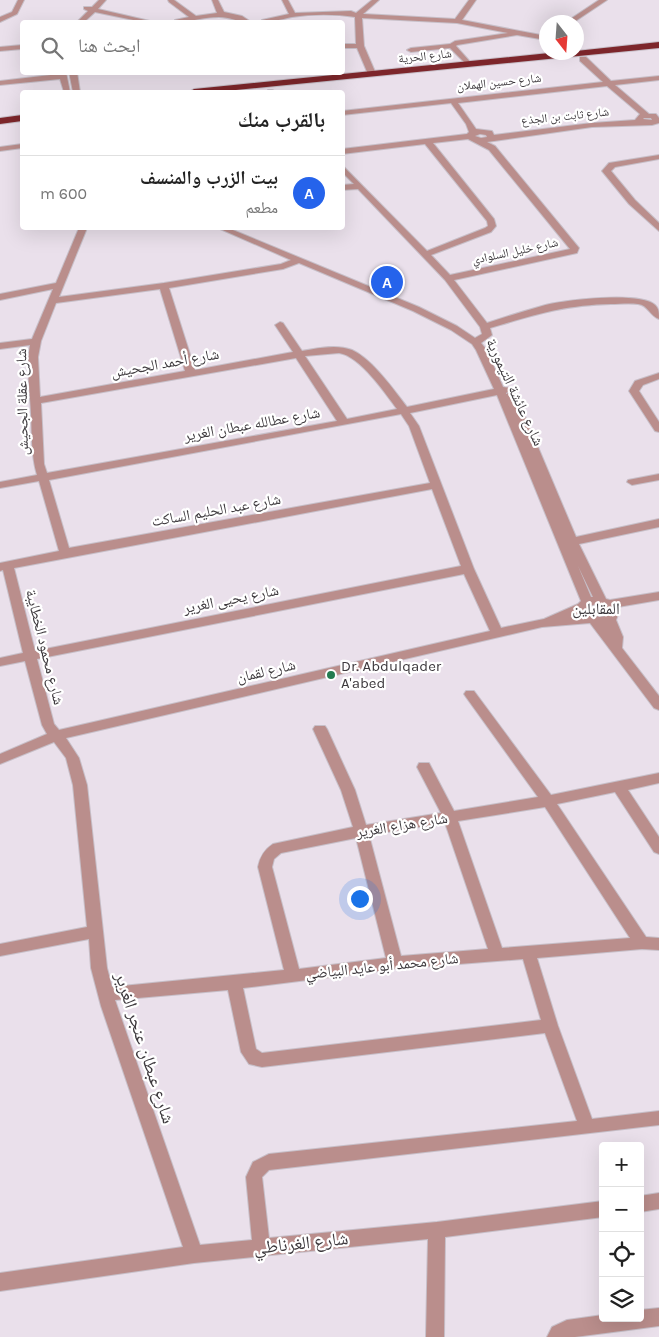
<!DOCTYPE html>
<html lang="ar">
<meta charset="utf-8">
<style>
:root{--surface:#fff;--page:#f6f6f6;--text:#222;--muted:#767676;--line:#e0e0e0;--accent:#2563eb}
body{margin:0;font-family:Karla,"Noto Naskh Arabic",sans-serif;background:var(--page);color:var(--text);direction:rtl}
.controls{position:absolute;right:15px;bottom:15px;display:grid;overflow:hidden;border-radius:5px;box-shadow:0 5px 20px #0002}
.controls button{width:45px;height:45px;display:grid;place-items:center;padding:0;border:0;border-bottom:1px solid var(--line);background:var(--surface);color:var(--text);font:25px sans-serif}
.compass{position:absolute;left:539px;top:15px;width:45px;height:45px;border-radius:50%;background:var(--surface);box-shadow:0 5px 20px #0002;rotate:163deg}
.you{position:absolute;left:359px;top:898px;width:18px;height:18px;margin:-12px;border:4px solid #fff;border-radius:50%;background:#1a73e8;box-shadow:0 0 0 8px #1a73e833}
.badge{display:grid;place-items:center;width:32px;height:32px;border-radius:50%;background:var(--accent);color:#fff;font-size:16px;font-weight:700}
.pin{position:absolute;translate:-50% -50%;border:2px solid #fff;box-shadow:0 1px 5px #0006}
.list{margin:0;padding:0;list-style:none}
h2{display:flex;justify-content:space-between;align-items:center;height:65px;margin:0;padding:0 20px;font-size:21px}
h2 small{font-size:16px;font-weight:400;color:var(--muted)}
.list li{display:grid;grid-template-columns:32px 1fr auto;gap:15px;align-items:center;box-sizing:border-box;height:75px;padding:0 20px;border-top:1px solid var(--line)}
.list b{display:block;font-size:19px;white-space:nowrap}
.list p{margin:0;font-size:16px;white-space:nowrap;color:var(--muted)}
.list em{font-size:16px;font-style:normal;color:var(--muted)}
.icon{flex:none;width:28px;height:28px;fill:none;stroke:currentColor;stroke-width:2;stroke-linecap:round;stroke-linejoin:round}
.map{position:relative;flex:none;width:659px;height:1337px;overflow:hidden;direction:ltr}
.search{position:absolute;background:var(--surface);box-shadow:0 5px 20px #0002;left:20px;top:20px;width:325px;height:55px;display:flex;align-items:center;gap:12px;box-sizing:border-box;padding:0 18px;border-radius:5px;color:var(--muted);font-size:19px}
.panel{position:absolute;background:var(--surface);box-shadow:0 5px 20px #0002;left:20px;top:90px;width:325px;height:140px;border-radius:5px;direction:rtl}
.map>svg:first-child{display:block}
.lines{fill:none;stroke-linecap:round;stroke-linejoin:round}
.minor-casing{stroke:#c7bfc8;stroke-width:2}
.highway-casing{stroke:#c7bfc8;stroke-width:2}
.minor{fill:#ba8e8c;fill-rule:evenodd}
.highway{fill:#7d262b;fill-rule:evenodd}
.poi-dot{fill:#237b50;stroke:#fff;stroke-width:2}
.labels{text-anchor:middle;stroke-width:4.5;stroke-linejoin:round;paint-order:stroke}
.far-street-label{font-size:12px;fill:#3d393d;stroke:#fff}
.street-label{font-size:15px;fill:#3d393d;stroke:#fff}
.poi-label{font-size:15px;fill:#3d393d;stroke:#fff;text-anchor:start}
.neighbourhood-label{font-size:16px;fill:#3d393d;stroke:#fff}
.near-street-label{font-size:18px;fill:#3d393d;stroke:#fff}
</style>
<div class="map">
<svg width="659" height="1337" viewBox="0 0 659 1337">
<rect width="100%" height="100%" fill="#eae0eb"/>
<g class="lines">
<defs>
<g id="minor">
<path d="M 18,0 L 24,0 L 17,14 L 0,22 L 0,17 L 12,12 Z"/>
<path d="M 99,0 L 106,0 L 98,9 L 154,22 L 143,22 L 95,12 L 84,22 L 77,22 L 88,11 L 84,9 L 84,7 L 92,7 Z"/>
<path d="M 168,0 L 174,0 L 196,16 L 217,13 L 212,0 L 218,0 L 224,12 L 242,16 L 251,22 C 240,23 230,17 219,17 C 204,17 191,22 175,22 L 175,20 L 189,17 L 169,2 Z"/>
<path d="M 282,0 L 288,0 L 295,13 L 351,11 L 356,13 L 372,0 L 379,0 L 363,14 L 455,19 L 469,0 L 476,0 L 462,20 L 546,36 L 546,40 L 517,35 L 457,45 L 456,46 L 472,64 L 468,66 L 450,48 L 411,52 L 407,50 L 411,48 L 450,44 L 455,41 L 508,33 L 457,23 L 362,18 L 364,46 L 376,74 L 372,76 L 368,74 L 357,48 L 342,48 L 342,44 L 356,44 L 355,17 C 336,14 312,14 292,17 C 282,19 273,22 262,22 L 262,20 L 289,14 Z"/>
<path d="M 599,0 L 607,0 L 574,22 L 566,22 Z"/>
<path d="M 22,45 L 22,49 L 0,51 L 0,47 Z"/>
<path d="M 580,57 L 586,57 L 611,81 L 659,76 L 659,80 L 615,85 L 649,114 L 656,114 L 659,118 L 659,123 L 652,125 L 592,127 L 487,142 L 495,146 L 579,248 L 577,253 L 454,280 L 487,323 C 505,317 524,311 542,306 C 562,300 640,291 655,305 C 659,309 659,313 659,319 C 650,316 648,305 638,304 C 629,303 619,304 611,304 C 564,305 534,315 490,328 L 492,335 L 481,343 L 486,349 L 503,387 L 510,388 L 511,390 L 506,393 L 506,394 L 511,392 L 516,395 L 576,537 L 659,519 L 659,527 L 579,544 L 606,599 L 610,600 L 659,592 L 659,600 L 618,607 L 620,610 L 616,620 L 623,637 L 622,648 L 659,696 L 659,710 L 654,708 L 590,623 L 542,627 L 66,738 L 79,758 L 87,785 L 107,968 L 112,987 L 284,970 L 258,867 C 260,857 264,850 273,844 L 353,827 L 341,790 L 313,729 L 315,726 L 325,726 L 327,729 L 355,790 L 366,825 L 441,813 L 417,767 L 419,763 L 429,763 L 454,811 L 538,797 L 466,697 L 464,694 L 466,691 L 474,691 L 551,795 L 659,773 L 659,783 L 628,790 L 659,837 L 659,854 L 654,852 L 615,792 L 557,804 L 646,937 L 659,938 L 659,950 L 642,949 L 537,958 L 558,1026 L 592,1119 L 659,1111 L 659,1125 L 269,1170 L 262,1177 L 269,1238 L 437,1222 L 603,1201 L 603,1217 L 445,1237 L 444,1337 L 426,1337 L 428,1239 L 194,1263 L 0,1291 L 0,1273 L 183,1247 L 101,1006 L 91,968 L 89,939 L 0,956 L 0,944 L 87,927 L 73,785 L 66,758 L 54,742 L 0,764 L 0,754 L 47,734 L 42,725 L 25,661 L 0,666 L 0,658 L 23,653 L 3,570 L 0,571 L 0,563 L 59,551 L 39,481 L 0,488 L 0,482 L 37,475 C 31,455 32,434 31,413 C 30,392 26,367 30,345 L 0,349 L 0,343 L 32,339 L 53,289 L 0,300 L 0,294 L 56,283 L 79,228 L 87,228 L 59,297 L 164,283 L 281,264 L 291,260 L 218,228 L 228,228 L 419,307 L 457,326 L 475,338 L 482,334 L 480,327 L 445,280 L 358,189 L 342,190 L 342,185 L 354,184 L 342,172 L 342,165 L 427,251 L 485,228 L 488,226 L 487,221 L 425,144 L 342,154 L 342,149 L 467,134 L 469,132 L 466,124 L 451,103 L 342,115 L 342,111 L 603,82 L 580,61 ZM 607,86 L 640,114 L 635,120 L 592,123 L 494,135 L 492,131 L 476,129 L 458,103 ZM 651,118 L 652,120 L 643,119 L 644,118 ZM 480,134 L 486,135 L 487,137 L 481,138 L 475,136 ZM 468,139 L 489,150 L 570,249 L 450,275 L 431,255 L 491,232 L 496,226 L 494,219 L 433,143 ZM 299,263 L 413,311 L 451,330 L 472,344 L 476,350 L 494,389 L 407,407 C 394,390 372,359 352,350 C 337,344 318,348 302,351 L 283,323 L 280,322 L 275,325 L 293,352 L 195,370 L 169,288 L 283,269 ZM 160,289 L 185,371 L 40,397 L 38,357 L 41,341 L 56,303 ZM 339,353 C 360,356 385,393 397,409 L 347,419 L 305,356 ZM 296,358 L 337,421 L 47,473 L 44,464 L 41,403 ZM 497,395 L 581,601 L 578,604 L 544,619 L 501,628 L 474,569 L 419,426 L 410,413 ZM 401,414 L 409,426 L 430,483 L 69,548 L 49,480 ZM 432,489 L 461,566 L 35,651 L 14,568 ZM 578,566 L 593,597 L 591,597 ZM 464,574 L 490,631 L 59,730 L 54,724 L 37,659 ZM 596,604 L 606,607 L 608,610 L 607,615 C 599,619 594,616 589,610 L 590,606 ZM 579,613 L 580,616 L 570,617 ZM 545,807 L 630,938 L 502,948 L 458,821 ZM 445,823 L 488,949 L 401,956 L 369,835 ZM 356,838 L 386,958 L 299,969 L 272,867 L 274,859 L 281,853 ZM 523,959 L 541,1020 L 262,1053 L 256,1049 L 243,988 L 395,969 ZM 228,990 L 241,1052 L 249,1064 L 262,1067 L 545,1033 L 577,1121 L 269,1154 L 253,1162 L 246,1177 L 252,1240 L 200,1245 L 115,1000 Z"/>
<path d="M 58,72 L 66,72 L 70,92 L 64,92 L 60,79 L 0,85 L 0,81 L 59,74 Z"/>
<path d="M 69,72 L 77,72 L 80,92 L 73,92 Z"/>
<path d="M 268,90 L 272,90 L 276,92 L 268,92 Z"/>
<path d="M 22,144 L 22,148 L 0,151 L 0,147 Z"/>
<path d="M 659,155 L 659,159 L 615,167 L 611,171 L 635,200 L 659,223 L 659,231 L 629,204 L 602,171 L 609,163 Z"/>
<path d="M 659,373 L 659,379 L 643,385 L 639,391 L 659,422 L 659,432 L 655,431 L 629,391 L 635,381 Z"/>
<path d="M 659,474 L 659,480 L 632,485 L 627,482 L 628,480 Z"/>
<path d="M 659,1193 L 659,1209 L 640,1212 L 640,1196 Z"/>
<path d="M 659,1308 L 659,1326 L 575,1337 L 547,1337 L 552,1327 L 567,1320 L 603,1315 L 603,1318 L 640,1318 L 640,1310 Z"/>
</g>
<g id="highway">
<path d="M 659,42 L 659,48 L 216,92 L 189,92 L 194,89 L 559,52 L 576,52 L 576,51 Z"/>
<path d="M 22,115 L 22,121 L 0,124 L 0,118 Z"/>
</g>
</defs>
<use href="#minor" class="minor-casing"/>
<use href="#highway" class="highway-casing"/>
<use href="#minor" class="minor"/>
<use href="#highway" class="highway"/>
</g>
<circle class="poi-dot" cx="331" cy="675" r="5"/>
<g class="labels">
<g class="far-street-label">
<text transform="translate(425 56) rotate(-6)" y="4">شارع الحرية</text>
<text transform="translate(499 82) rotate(-6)" y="4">شارع حسين الهملان</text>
<text transform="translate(565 116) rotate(-6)" y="4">شارع ثابت بن الجذع</text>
<text transform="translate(515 251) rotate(-12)" y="4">شارع خليل السلوادي</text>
</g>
<g class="street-label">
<text transform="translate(165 363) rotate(-10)" y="5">شارع أحمد الجحيش</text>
<text transform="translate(515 392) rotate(65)" y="5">شارع عائشة التيمورية</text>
<text transform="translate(22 402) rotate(-91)" y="5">شارع عقلة الجحيش</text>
<text transform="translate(252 424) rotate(-10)" y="5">شارع عطالله عبطان الغرير</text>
<text transform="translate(216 510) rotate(-10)" y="5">شارع عبد الحليم الساكت</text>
<text transform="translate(231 599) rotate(-11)" y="5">شارع يحيى الغرير</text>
<text transform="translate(45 647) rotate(76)" y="5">شارع محمود الخطايبة</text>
<text transform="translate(266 671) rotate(-13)" y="5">شارع لقمان</text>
<text transform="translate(402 825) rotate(-9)" y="5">شارع هزاع الغرير</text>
<text transform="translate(382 966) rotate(-6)" y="5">شارع محمد أبو عايد البياضي</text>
</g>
<g class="poi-label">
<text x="341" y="671">Dr. Abdulqader<tspan x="341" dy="17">A'abed</tspan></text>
</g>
<g class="neighbourhood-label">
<text x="596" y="614">المقابلين</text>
</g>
<g class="near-street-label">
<text transform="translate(145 1048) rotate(72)" y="6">شارع عبطان عنجر الغرير</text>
<text transform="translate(301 1243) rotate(-6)" y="6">شارع الغرناطي</text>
</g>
</g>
</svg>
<div class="controls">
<button>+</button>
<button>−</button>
<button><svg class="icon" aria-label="locate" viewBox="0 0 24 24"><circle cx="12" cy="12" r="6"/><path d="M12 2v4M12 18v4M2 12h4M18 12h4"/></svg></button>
<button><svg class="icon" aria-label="layers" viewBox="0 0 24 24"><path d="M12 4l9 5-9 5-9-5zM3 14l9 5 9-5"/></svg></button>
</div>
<svg class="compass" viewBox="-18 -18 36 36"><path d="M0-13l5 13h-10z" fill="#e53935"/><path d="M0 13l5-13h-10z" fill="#767676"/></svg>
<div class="you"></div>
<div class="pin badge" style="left:387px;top:282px">A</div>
<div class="search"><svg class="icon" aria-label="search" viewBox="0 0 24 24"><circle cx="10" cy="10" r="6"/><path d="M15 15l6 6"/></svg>ابحث هنا</div>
<section class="panel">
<h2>بالقرب منك<small></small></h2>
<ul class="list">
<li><span class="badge">A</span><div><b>بيت الزرب والمنسف</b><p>مطعم</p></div><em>600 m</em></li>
</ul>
</section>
</div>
